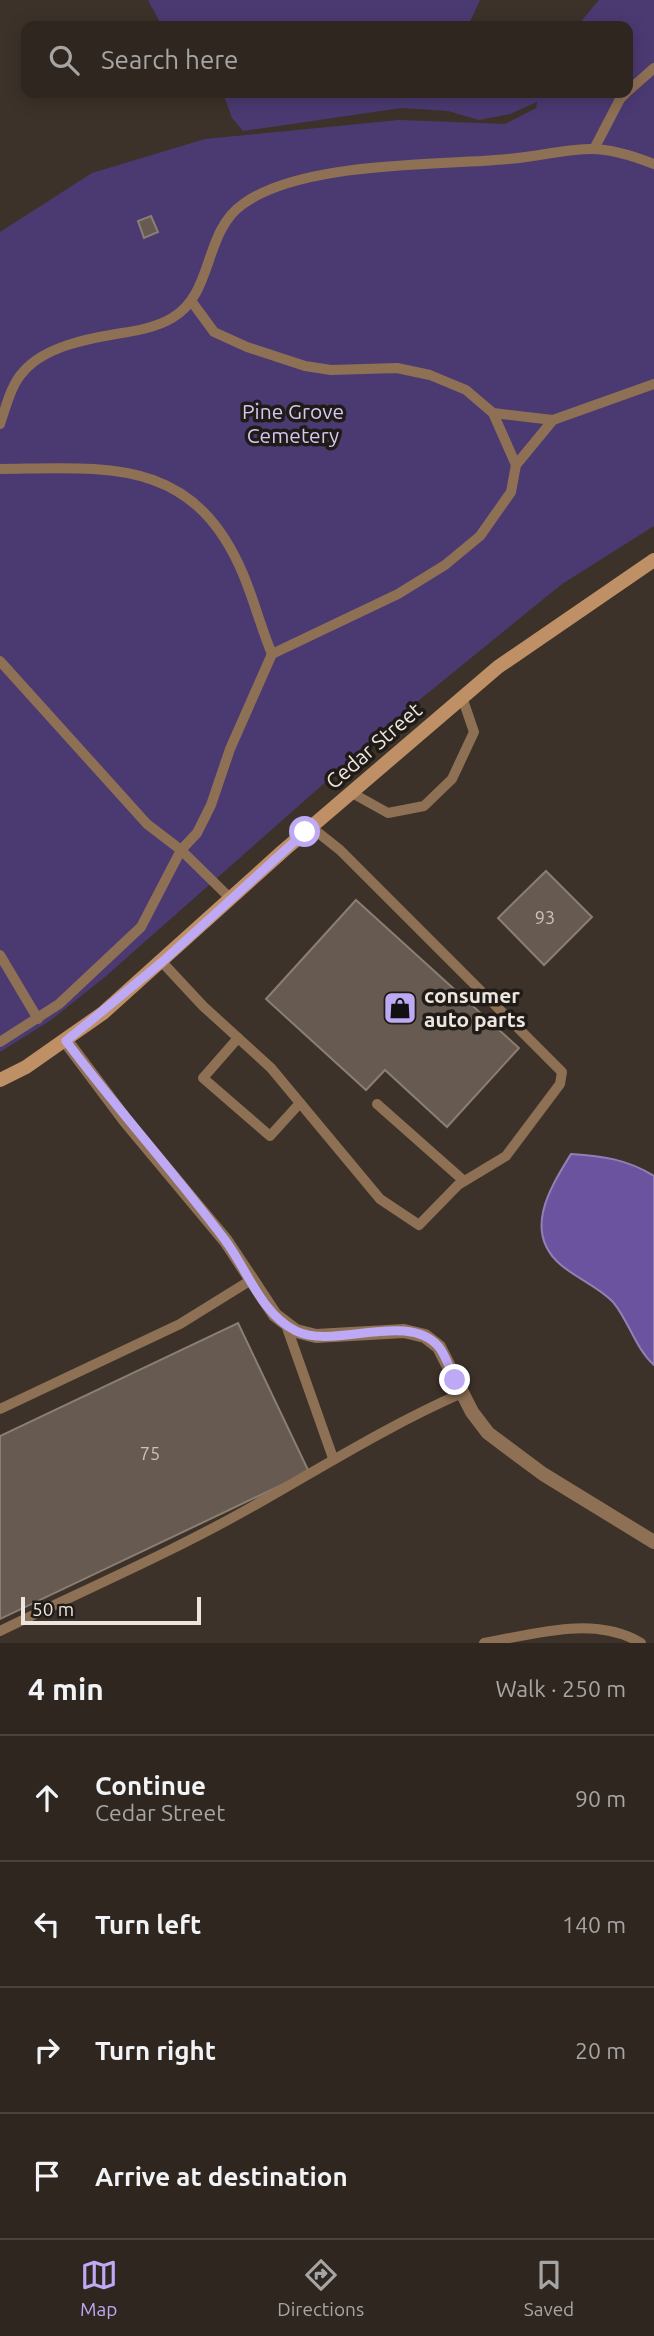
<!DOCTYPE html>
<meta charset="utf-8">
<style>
:root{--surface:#2e261f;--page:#362e28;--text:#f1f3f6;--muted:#a7a5a4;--line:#49433d;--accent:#bea9f5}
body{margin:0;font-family:Ubuntu,sans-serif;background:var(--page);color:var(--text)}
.scale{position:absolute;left:21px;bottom:18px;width:180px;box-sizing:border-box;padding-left:7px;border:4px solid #ede5df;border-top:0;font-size:19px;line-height:24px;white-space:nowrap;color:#ede5df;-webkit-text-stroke:5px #201b17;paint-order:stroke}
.stop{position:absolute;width:21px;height:21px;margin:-16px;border:5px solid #bea9f5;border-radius:50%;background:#fff}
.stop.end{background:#bea9f5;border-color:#fff;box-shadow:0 2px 7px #0008}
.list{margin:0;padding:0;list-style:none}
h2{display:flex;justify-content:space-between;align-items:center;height:91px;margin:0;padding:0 28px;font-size:30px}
h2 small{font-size:23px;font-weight:400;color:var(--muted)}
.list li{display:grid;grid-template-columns:46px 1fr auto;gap:21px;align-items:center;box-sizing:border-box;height:126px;padding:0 28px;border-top:2px solid var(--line)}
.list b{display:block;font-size:26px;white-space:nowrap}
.list p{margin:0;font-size:23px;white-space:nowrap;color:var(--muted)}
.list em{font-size:23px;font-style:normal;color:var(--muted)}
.icon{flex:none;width:38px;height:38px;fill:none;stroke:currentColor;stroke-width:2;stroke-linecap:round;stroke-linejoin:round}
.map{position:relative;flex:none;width:654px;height:1643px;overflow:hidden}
.search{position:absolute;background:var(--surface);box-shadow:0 4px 18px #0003;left:21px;right:21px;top:21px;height:77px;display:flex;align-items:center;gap:18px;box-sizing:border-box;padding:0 24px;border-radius:14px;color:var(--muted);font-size:26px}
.sheet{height:595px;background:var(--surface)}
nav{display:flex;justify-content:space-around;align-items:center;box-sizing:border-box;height:98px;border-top:2px solid var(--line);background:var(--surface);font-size:19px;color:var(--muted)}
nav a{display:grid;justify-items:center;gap:4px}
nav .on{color:var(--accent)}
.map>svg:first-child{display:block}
.green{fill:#4b3a72}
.water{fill:#6b53a0;stroke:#927fb3;stroke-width:2}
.building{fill:#675a50;stroke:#8b7e72;stroke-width:2}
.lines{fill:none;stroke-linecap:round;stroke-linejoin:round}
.lane{stroke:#8e7055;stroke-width:10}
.street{stroke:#8e7055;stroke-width:14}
.secondary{stroke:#bf9065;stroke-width:14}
.route{stroke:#bea9f5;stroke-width:9}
.labels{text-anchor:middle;stroke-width:7;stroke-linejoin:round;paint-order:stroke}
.number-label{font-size:18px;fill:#ccc2bb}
.park-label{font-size:21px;fill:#d2c8f3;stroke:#201b17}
.street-label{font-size:21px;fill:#ede5df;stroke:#201b17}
.poi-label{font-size:21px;font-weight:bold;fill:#ede5df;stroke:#201b17;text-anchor:start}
</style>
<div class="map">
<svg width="654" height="1643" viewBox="0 0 654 1643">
<rect width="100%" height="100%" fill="#3d3229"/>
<g class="green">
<path d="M 148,0 L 480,0 L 468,26 L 162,26 Z"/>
<path d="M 599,0 L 654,0 L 654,526 L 562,584 L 413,705 L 106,976 L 51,1020 L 0,1052 L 0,232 L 92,173 L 205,139 L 399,120 L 505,124 L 536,108 L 537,102 L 510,114 L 479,120 L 448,111 L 401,108 L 243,131 L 232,118 L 223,93 L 537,93 L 538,97 L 539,93 L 628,93 L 628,26 L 577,26 Z"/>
</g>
<path class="water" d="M 571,1154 C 602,1156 627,1159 654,1176 L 654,1365 C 635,1348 629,1321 613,1302 C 599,1287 576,1278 561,1265 C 522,1232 550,1188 571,1154 Z"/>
<g class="building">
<path d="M 151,216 L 158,232 L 144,238 L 138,221 Z"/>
<path d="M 546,871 L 592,917 L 544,965 L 498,918 Z"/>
<path d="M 356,900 L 519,1048 L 447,1127 L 385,1070 L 366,1090 L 266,999 Z"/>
<path d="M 238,1323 L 309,1472 L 0,1619 L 0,1436 Z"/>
</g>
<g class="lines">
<g class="lane">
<path d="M 628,91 L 654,68"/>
<path d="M 594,149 L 620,99 L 626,93"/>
<path d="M 192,302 L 214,332 L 247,347 L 305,366 L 331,370 L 397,368 L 430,375 L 466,390 L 493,413 L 516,465"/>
<path d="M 493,413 L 553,420"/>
<path d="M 0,424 C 6,407 11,384 24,371 C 45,347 86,339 116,334 C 135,331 155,328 172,318 C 214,294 203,232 243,204 C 303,161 435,166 508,159 C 536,157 564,149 592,149 C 611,149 636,157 654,164"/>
<path d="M 0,469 C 108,468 193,456 243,574 C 254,600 261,628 272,654"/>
<path d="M 0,661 L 147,824 L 181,850 L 231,899"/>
<path d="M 352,793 L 388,813 L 424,806 L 452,779 L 474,732 L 462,697"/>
<path d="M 0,955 L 38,1019"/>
<path d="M 162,962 L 203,1006 L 271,1068 L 380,1199 L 419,1225 L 458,1185 L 506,1156 L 560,1084 L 562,1072 L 340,850 L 311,827"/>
<path d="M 238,1038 L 203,1078 L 270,1136 L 300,1103"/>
<path d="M 0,1042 L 59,1004 L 141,927 L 181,850 L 197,833 L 211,805 L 230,749 L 272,654 L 398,594 L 445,565 L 480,536 L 511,492 L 516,465 L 553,420 L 654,384"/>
<path d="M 377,1104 L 464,1181"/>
<path d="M 286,1325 L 333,1458"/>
<path d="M 0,1409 L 180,1324 L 251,1280"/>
<path d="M 0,1631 C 82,1591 168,1554 248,1509 C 319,1469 387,1426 462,1393"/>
<path d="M 484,1643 C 534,1634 595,1615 641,1643"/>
</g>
<path class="street" d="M 66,1041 L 126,1121 L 226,1241 L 275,1315 L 296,1331 L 316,1336 L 404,1331 L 425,1336 L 439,1347 L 472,1412 L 488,1433 L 543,1474 L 654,1542"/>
<path class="secondary" d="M 0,1080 L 26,1067 L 103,1013 L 283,851 L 498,667 L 654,560"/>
</g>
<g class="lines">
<path class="route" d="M 305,832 L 162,962 L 66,1041 C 117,1109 174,1172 225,1240 C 247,1269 261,1314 296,1331 C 335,1350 408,1310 439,1347 C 446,1356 450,1370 455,1380"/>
</g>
<defs>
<symbol id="shop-square" viewBox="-11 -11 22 22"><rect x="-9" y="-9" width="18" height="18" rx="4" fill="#bea9f5" stroke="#201b17"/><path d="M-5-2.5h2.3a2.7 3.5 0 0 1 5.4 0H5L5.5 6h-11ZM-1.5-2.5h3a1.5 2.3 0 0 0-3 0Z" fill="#111"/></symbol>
</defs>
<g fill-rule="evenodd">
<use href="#shop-square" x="381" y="989" width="38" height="38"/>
</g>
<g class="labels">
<g class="number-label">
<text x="545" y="924">93</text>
<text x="150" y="1460">75</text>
</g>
<g class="park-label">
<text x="293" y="419">Pine Grove<tspan x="293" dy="24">Cemetery</tspan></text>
</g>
<g class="street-label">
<text transform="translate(374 746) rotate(-41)" y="7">Cedar Street</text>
</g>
<g class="poi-label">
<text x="424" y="1003">consumer<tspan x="424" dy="24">auto parts</tspan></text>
</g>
</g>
</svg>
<div class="scale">50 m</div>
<div class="stop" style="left:305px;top:832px"></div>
<div class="stop end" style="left:455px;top:1380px"></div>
<div class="search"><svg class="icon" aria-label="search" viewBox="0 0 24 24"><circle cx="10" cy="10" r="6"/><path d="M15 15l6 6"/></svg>Search here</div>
</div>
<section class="sheet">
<h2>4 min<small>Walk · 250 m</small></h2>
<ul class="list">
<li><svg class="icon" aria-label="ahead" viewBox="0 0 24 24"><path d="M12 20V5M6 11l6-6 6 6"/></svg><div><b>Continue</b><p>Cedar Street</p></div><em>90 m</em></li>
<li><svg class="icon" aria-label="left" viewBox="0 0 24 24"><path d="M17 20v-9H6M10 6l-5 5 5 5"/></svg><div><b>Turn left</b></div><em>140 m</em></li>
<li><svg class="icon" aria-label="right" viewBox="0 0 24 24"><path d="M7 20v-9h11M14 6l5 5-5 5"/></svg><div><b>Turn right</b></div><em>20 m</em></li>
<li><svg class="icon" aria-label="arrive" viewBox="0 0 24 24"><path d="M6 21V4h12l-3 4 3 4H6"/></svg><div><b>Arrive at destination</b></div></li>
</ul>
</section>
<nav>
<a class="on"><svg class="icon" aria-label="map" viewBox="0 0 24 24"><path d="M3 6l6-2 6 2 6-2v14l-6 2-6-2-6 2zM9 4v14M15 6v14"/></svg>Map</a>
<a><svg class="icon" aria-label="directions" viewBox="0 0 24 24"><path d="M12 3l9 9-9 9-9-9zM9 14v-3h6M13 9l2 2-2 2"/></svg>Directions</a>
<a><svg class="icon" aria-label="saved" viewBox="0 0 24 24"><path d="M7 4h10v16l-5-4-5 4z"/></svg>Saved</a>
</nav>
